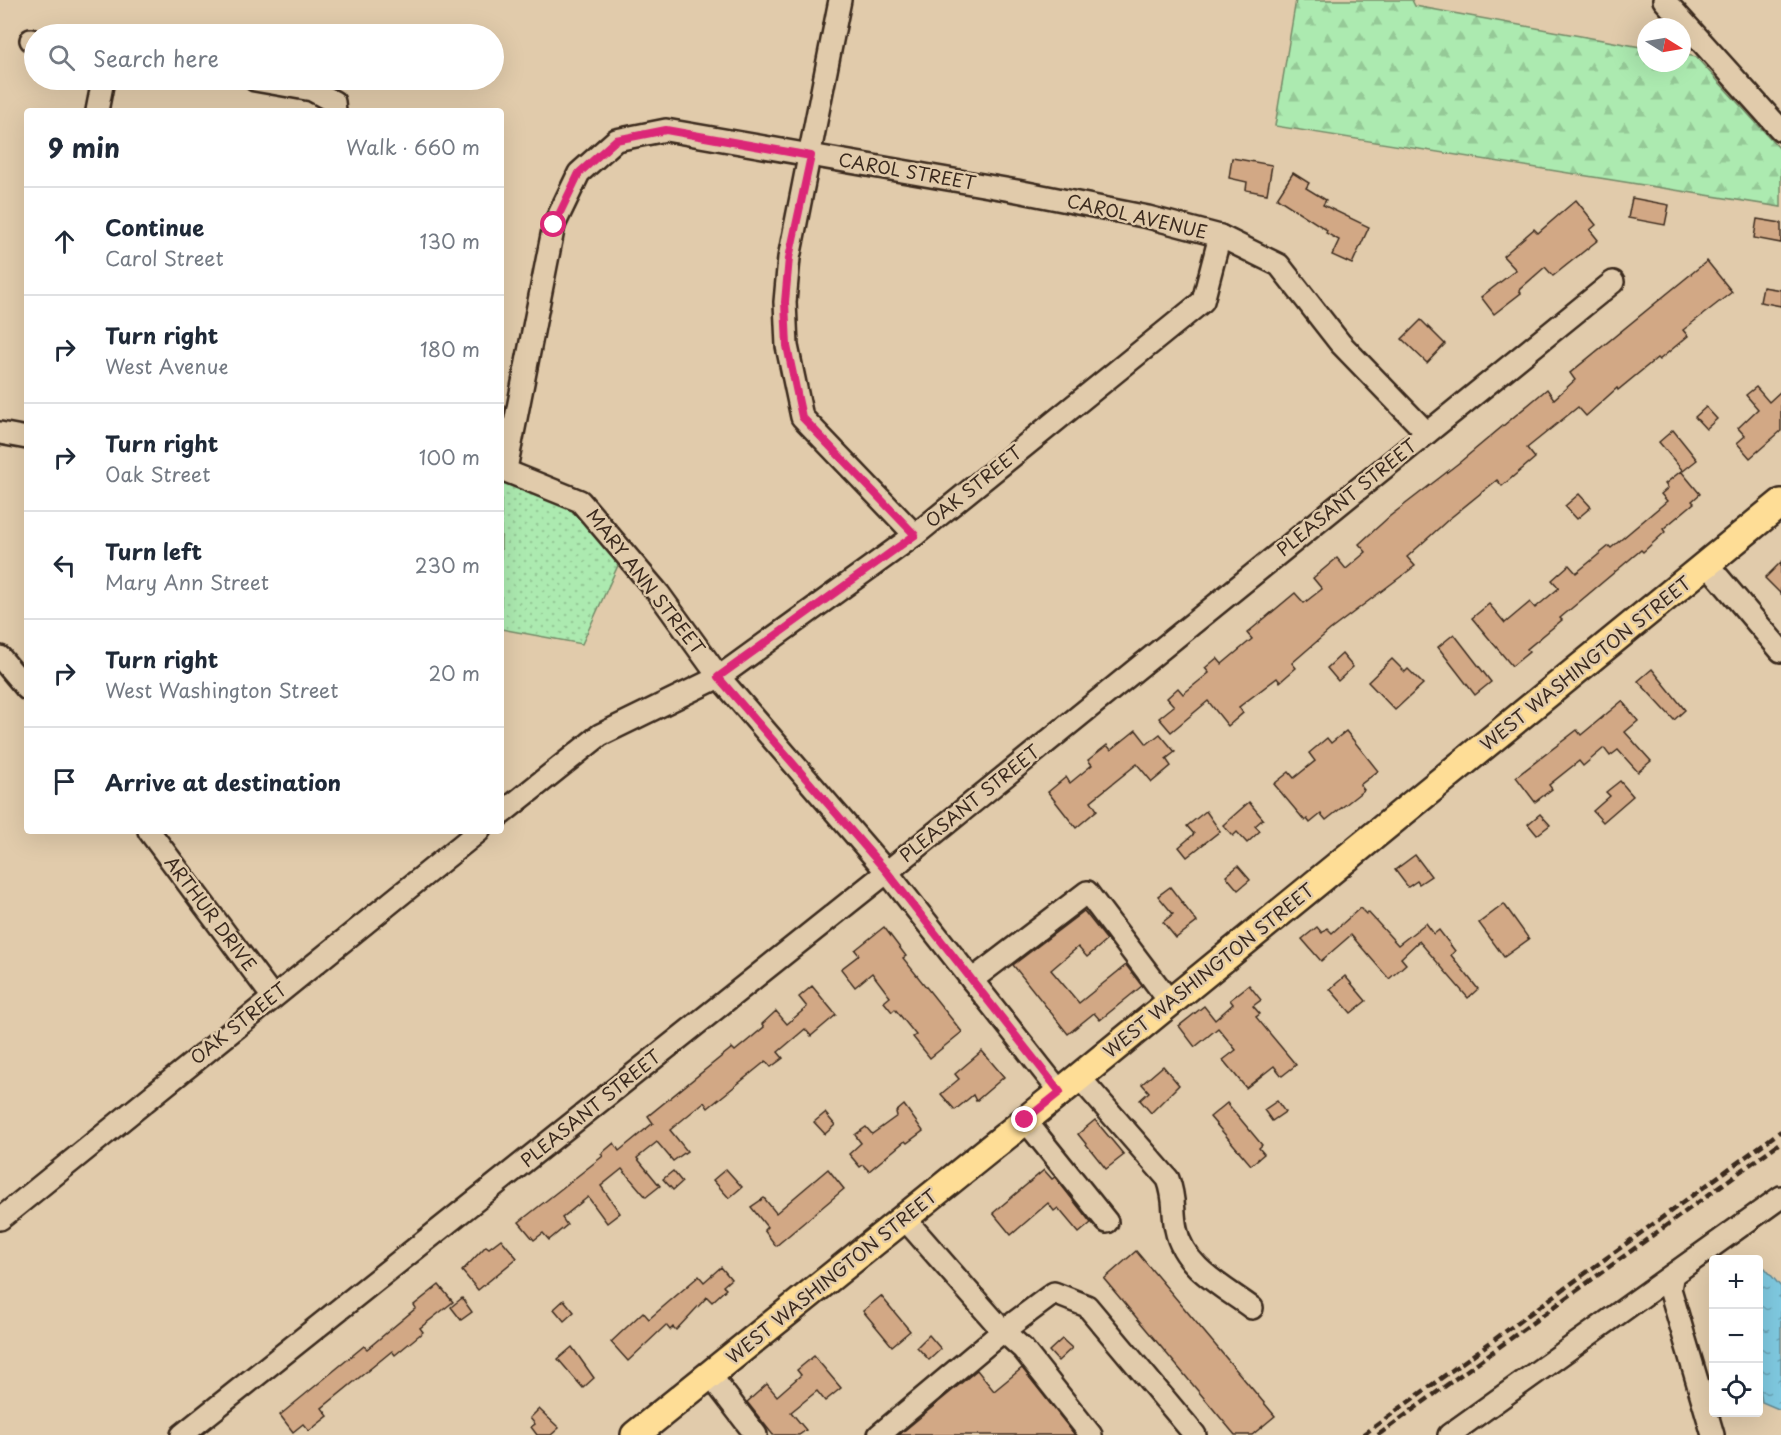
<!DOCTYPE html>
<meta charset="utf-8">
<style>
:root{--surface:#fff;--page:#f6f6f7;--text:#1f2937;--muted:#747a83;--line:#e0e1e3}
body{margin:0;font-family:"Playpen Sans",sans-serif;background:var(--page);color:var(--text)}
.controls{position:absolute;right:18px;bottom:18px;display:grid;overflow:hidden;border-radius:6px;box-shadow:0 6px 24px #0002}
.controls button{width:54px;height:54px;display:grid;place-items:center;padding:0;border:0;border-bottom:2px solid var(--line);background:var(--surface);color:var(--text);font:30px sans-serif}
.compass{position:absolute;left:1637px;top:18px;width:54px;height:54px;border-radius:50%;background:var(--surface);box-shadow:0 6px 24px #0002;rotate:101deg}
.stop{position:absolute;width:18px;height:18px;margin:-14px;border:4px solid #db2777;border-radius:50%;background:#fff}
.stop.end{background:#db2777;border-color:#fff;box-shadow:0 2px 6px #0008}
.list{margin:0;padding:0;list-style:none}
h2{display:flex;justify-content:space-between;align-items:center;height:78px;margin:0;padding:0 24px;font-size:26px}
h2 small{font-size:20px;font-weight:400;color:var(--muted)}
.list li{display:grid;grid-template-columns:39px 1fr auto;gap:18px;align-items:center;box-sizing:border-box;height:108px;padding:0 24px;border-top:2px solid var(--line)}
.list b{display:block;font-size:22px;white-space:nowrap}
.list p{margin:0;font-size:20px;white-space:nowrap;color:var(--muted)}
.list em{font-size:20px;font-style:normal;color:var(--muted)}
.icon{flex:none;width:33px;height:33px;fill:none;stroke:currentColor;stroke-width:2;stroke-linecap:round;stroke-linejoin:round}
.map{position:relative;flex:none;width:1781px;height:1435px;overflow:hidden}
.search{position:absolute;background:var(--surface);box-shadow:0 6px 24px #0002;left:24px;top:24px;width:480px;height:66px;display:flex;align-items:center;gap:15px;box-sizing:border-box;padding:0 21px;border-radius:33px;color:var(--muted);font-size:22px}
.panel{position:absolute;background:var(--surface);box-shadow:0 6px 24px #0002;left:24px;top:108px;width:480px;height:726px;border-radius:6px}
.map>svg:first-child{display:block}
.forest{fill:url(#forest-firs);stroke:#748a67;stroke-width:1.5}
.park{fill:url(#park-dots);stroke:#748a67;stroke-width:1.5}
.water{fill:url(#water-ripples);stroke:#648992;stroke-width:1.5}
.building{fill:#d2a885;stroke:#3b2a1e;stroke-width:1.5}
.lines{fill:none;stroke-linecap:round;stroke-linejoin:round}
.minor-casing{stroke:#3b2a1e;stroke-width:26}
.major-casing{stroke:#3b2a1e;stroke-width:32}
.minor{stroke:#e1cbab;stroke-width:21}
.major{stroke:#fedd96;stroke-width:27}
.rail{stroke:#3b2a1e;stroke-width:4.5;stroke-dasharray:9 4.5;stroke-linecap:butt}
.route{stroke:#db2777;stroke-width:8}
.labels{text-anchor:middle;stroke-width:5;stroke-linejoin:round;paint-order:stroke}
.street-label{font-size:18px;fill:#3b2a1e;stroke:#e1cbab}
</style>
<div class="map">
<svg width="1781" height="1435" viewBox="0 0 1781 1435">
<defs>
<pattern id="forest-firs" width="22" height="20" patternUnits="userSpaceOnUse" patternTransform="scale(1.5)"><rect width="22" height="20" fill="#aceab0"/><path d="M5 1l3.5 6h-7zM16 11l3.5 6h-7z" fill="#95c997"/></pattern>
<pattern id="park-dots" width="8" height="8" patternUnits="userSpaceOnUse" patternTransform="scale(1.5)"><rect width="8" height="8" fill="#aceab0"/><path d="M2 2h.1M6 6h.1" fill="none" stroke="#95c997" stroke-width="1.8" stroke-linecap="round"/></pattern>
<pattern id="water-ripples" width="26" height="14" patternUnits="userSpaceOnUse" patternTransform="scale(1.5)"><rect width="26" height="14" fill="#7fc9e0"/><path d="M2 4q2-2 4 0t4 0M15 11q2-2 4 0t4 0" fill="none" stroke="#69a3b5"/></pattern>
</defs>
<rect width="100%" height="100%" fill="#e1cbab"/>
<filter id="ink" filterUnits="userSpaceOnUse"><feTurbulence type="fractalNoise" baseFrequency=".0167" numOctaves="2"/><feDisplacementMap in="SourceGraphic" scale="12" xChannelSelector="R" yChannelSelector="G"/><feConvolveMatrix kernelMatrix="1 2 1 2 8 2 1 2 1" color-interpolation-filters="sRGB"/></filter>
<g filter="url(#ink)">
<path class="forest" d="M 1296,0 L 1412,0 L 1415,6 L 1646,48 L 1646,63 L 1682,63 L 1682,54 L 1696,57 L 1781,150 L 1781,207 L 1275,126 Z"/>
<path class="park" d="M 501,482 L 529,487 L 573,506 L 620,561 L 582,644 L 501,629 Z"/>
<path class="water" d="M 1759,1268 L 1765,1268 L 1781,1287 L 1781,1410 L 1762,1402 L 1758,1376 Z"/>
<g class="building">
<path d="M 1232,158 L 1272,165 L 1267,194 L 1246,190 L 1247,182 L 1229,178 Z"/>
<path d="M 1293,173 L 1309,183 L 1306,188 L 1326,200 L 1323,205 L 1369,227 L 1352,264 L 1332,255 L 1339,240 L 1326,233 L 1327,230 L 1277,198 Z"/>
<path d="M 1632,198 L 1669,205 L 1665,225 L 1628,218 Z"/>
<path d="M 1576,200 L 1596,225 L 1590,230 L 1598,240 L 1553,276 L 1545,267 L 1519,290 L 1521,293 L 1494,314 L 1481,297 L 1516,270 L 1503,256 L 1534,229 L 1538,233 Z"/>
<path d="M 1757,219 L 1781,223 L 1781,243 L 1754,238 Z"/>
<path d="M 1707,261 L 1732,292 L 1683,330 L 1688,336 L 1659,360 L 1657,358 L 1618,390 L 1617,388 L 1586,416 L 1578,407 L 1527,448 L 1535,458 L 1502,486 L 1497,480 L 1449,519 L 1407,557 L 1415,566 L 1330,630 L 1292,663 L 1296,668 L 1280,682 L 1277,678 L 1239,707 L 1243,713 L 1228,726 L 1208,701 L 1171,732 L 1159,718 L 1174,706 L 1167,698 L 1178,688 L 1183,694 L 1209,673 L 1205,668 L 1217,658 L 1222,664 L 1252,639 L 1247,633 L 1295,593 L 1304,603 L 1322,589 L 1313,578 L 1337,558 L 1346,569 L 1366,552 L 1359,544 L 1390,516 L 1460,462 L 1547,389 L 1554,399 L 1575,380 L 1570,373 Z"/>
<path d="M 1763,287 L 1781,290 L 1781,306 L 1760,302 Z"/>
<path d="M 1421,320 L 1445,344 L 1427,363 L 1402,339 Z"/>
<path d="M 1756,387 L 1769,402 L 1781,391 L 1781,431 L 1750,458 L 1737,443 L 1745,436 L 1738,428 L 1758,409 L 1746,395 Z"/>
<path d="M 1706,407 L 1717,419 L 1706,429 L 1695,417 Z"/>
<path d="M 1673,430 L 1697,460 L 1683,471 L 1659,442 Z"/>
<path d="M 1681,471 L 1700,494 L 1692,501 L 1694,503 L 1663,529 L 1665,532 L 1643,552 L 1641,550 L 1560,618 L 1562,620 L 1527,649 L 1529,652 L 1512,666 L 1472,618 L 1489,604 L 1505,623 L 1530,602 L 1535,608 L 1559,588 L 1552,580 L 1569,565 L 1576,573 L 1609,546 L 1611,548 L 1667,501 L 1661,494 L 1668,488 L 1665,484 Z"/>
<path d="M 1579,494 L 1591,507 L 1577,519 L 1565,506 Z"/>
<path d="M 1781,562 L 1781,594 L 1765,578 Z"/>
<path d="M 1454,634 L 1491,682 L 1475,695 L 1438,647 Z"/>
<path d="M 1342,654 L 1353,667 L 1338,681 L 1327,668 Z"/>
<path d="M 1392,659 L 1405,672 L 1408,669 L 1423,684 L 1395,710 L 1368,682 Z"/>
<path d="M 1652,669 L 1685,710 L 1674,720 L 1638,681 Z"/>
<path d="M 1622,701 L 1638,721 L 1625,732 L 1651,761 L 1638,772 L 1618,750 L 1610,756 L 1604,748 L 1583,766 L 1579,761 L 1549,785 L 1552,789 L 1535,802 L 1516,777 L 1577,730 L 1581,735 Z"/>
<path d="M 1136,730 L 1147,744 L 1160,734 L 1175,752 L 1166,759 L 1171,766 L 1152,782 L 1137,764 L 1091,801 L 1097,810 L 1076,828 L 1048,792 L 1066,777 L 1070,783 L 1092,765 L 1088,760 L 1107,745 L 1111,750 Z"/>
<path d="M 1346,731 L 1378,771 L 1360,785 L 1364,790 L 1326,820 L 1321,814 L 1310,823 L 1307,819 L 1305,821 L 1274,784 L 1289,772 L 1294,778 L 1315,761 L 1309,753 L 1327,738 L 1331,743 Z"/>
<path d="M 1620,781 L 1633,796 L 1603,822 L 1593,811 L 1610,796 L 1606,792 Z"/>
<path d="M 1249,802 L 1263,819 L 1255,826 L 1260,831 L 1247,843 L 1237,832 L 1233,836 L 1223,825 Z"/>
<path d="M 1206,811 L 1220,831 L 1187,857 L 1179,847 L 1194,834 L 1187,826 Z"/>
<path d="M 1540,814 L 1550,825 L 1537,835 L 1528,824 Z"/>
<path d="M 1415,855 L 1431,876 L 1419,884 L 1417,881 L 1408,887 L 1395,870 Z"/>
<path d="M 1238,866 L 1250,880 L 1238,890 L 1226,876 Z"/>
<path d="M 1170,887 L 1197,922 L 1176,938 L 1163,922 L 1173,914 L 1158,896 Z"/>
<path d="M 1504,904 L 1529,939 L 1504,957 L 1479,923 Z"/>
<path d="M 1360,908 L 1366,914 L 1368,912 L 1398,945 L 1426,923 L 1434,934 L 1439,930 L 1455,951 L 1451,955 L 1478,989 L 1468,998 L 1419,941 L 1401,958 L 1406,964 L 1389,979 L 1351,935 L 1321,961 L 1302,939 L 1317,927 L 1322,933 L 1327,928 L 1332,933 Z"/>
<path d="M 1084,911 L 1107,940 L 1087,957 L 1078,947 L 1051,970 L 1079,1003 L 1126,965 L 1142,986 L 1100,1020 L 1094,1013 L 1068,1034 L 1013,965 Z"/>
<path d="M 884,927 L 906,956 L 903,958 L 962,1032 L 930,1058 L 913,1037 L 916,1035 L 895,1009 L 892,1012 L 884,1002 L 890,997 L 872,973 L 855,987 L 841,969 L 859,955 L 855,950 Z"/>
<path d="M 1345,976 L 1366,1001 L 1351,1013 L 1330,989 Z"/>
<path d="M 1249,985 L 1261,1000 L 1253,1006 L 1260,1014 L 1256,1017 L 1296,1065 L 1282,1076 L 1274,1066 L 1246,1088 L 1223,1060 L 1236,1050 L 1218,1028 L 1195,1047 L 1179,1026 L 1204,1006 L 1215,1020 L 1233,1004 L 1230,1000 Z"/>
<path d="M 812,986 L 836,1015 L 811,1036 L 805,1029 L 778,1052 L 783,1058 L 771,1067 L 766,1061 L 708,1108 L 704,1102 L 670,1130 L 687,1151 L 673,1161 L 657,1142 L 637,1158 L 660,1186 L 646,1197 L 622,1169 L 601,1186 L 620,1213 L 607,1223 L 588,1197 L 562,1218 L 567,1225 L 549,1240 L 543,1233 L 534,1240 L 519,1222 L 603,1156 L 601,1154 L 614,1143 L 619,1151 L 653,1123 L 648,1116 L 732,1048 L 735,1051 L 764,1027 L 762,1024 L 776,1011 L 787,1024 L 807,1007 L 799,997 Z"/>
<path d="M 982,1051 L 1004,1077 L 976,1101 L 973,1095 L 955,1110 L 941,1094 L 959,1079 L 955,1074 Z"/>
<path d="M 1163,1066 L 1179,1085 L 1151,1113 L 1140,1100 L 1149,1092 L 1142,1084 Z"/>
<path d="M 1277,1101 L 1285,1112 L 1272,1121 L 1264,1110 Z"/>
<path d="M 1227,1103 L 1262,1145 L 1259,1148 L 1264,1154 L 1251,1165 L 1210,1117 Z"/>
<path d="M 904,1105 L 923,1131 L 907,1143 L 905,1141 L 869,1171 L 863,1165 L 860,1167 L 849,1154 L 861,1143 L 855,1135 L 866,1127 L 872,1134 L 897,1116 L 896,1112 Z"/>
<path d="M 825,1113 L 835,1125 L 825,1134 L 814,1122 Z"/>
<path d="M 1095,1120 L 1124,1155 L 1106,1169 L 1078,1134 Z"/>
<path d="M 726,1169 L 742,1187 L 729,1198 L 713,1180 Z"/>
<path d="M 828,1169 L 844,1189 L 776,1246 L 764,1230 L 767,1227 L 751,1207 L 764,1198 L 776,1213 Z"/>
<path d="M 1044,1170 L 1052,1179 L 1055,1177 L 1091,1223 L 1079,1233 L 1058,1208 L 1054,1211 L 1048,1203 L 1011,1235 L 993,1213 Z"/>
<path d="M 673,1171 L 682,1182 L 673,1190 L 663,1179 Z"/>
<path d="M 501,1239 L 517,1258 L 478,1290 L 462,1271 L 486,1246 L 489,1248 Z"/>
<path d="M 1136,1251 L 1275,1416 L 1252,1435 L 1235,1435 L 1104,1279 Z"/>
<path d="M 721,1267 L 731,1279 L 723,1286 L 726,1289 L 712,1302 L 707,1297 L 676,1330 L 673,1327 L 670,1330 L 666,1325 L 628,1361 L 611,1342 L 643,1312 L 649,1319 L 699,1276 L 704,1282 Z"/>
<path d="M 439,1285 L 453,1302 L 420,1328 L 423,1332 L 395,1355 L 392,1351 L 322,1408 L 328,1416 L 309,1431 L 303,1424 L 293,1432 L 280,1415 L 364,1346 L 367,1349 L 416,1308 L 414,1305 Z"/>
<path d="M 881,1296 L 910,1331 L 892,1346 L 863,1311 Z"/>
<path d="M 462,1298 L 472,1312 L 461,1320 L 451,1307 Z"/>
<path d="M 564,1300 L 574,1312 L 564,1321 L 554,1309 Z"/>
<path d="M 929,1335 L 941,1349 L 929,1360 L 917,1347 Z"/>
<path d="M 1062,1339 L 1072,1348 L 1058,1361 L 1049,1351 Z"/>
<path d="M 572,1347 L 594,1378 L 583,1388 L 558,1359 Z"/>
<path d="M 814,1356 L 841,1388 L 825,1401 L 817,1391 L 791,1412 L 806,1430 L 799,1435 L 773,1435 L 747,1402 L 767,1384 L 777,1396 L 801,1375 L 797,1370 Z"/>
<path d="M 1022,1368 L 1075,1435 L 899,1435 L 977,1370 L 994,1391 Z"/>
<path d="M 539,1409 L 559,1428 L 551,1435 L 537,1435 L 531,1427 L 535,1424 L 530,1418 Z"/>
</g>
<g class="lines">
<defs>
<g id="minor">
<path d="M 840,0 L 789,258 L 785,302 L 787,346 L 802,417 L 915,535"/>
<path d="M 1664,0 L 1781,130"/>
<path d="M 31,40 L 34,41"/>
<path d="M 255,80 L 312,90 L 334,102 L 335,111"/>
<path d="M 97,111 L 103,80"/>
<path d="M 0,433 L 27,438"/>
<path d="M 501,469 L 580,501 L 659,594 L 719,677 L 887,872 L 1060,1092"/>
<path d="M 506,469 L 554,225 L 579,173 L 616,140 L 666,130 L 1017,191 L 1148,217 L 1220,236 L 1279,265 L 1340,343 L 1427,433"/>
<path d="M 1708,565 L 1781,651"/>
<path d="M 0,657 L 27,689"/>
<path d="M 501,814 L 600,735 L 719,677 L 915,535 L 1203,301 L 1220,236"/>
<path d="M 149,831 L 272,996"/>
<path d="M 972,980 L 1087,892 L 1170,1002"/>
<path d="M 1079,1077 L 1168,1179 C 1176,1200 1172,1210 1176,1229 C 1183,1267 1224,1287 1252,1308"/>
<path d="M 1025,1120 L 1107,1222"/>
<path d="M 904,1218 L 1003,1331 L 1054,1293 L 1087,1306 L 1195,1435"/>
<path d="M 0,1219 L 479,831"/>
<path d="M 1672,1278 L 1670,1289 L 1713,1435"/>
<path d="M 710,1375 L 756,1435"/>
<path d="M 182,1435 L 887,872 L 1613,282"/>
<path d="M 879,1435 L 1003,1331 L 1023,1349 L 1091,1435"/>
<path d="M 1449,1435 L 1781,1197"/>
</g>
<path id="major" d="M 635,1435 L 1079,1077 L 1781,503"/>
</defs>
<use href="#minor" class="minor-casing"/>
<use href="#major" class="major-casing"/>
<use href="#minor" class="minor"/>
<use href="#major" class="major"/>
<g class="rail">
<path d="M 1363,1435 L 1781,1131"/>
<path d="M 1378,1435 L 1781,1142"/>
</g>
</g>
</g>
<g class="lines" filter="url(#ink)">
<path class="route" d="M 554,225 L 579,173 L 616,140 L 666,130 L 811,156 L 789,258 L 785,302 L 787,346 L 802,417 L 915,535 L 718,677 L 887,872 L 1060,1092 L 1025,1120"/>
</g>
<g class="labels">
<g class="street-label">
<text transform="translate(907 172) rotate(10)" y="6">CAROL STREET</text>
<text transform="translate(1137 217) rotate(13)" y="6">CAROL AVENUE</text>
<text transform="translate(974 487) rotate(-39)" y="6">OAK STREET</text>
<text transform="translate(1347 498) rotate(-39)" y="6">PLEASANT STREET</text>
<text transform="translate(645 582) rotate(52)" y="6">MARY ANN STREET</text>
<text transform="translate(1586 664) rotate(-39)" y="6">WEST WASHINGTON STREET</text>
<text transform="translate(970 804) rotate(-39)" y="6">PLEASANT STREET</text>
<text transform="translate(210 914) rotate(53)" y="6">ARTHUR DRIVE</text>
<text transform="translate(1209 971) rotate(-39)" y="6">WEST WASHINGTON STREET</text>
<text transform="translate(239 1024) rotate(-39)" y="6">OAK STREET</text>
<text transform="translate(591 1109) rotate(-39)" y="6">PLEASANT STREET</text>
<text transform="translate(832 1277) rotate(-39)" y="6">WEST WASHINGTON STREET</text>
</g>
</g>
</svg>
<div class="controls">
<button>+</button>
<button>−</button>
<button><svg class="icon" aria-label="locate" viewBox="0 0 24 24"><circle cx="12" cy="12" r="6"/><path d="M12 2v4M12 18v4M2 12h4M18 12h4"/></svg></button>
</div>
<svg class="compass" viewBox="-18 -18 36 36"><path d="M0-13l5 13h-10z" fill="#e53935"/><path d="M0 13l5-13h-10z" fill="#747a83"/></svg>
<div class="stop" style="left:554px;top:225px"></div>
<div class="stop end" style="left:1025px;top:1120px"></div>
<div class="search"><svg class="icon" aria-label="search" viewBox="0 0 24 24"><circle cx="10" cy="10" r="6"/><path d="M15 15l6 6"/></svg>Search here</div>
<section class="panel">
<h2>9 min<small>Walk · 660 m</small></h2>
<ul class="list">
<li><svg class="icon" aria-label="ahead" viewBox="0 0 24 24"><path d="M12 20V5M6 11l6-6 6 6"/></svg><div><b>Continue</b><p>Carol Street</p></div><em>130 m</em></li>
<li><svg class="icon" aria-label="right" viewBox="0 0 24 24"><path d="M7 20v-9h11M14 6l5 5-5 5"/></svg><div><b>Turn right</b><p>West Avenue</p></div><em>180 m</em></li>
<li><svg class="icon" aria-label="right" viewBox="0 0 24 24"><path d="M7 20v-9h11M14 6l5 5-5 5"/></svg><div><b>Turn right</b><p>Oak Street</p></div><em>100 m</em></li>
<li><svg class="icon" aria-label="left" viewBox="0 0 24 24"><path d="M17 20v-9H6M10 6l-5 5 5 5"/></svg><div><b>Turn left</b><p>Mary Ann Street</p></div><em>230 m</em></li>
<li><svg class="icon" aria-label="right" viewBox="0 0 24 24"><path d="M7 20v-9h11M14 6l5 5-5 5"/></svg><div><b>Turn right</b><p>West Washington Street</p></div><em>20 m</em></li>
<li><svg class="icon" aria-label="arrive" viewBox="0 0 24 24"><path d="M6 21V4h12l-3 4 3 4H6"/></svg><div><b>Arrive at destination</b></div></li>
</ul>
</section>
</div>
